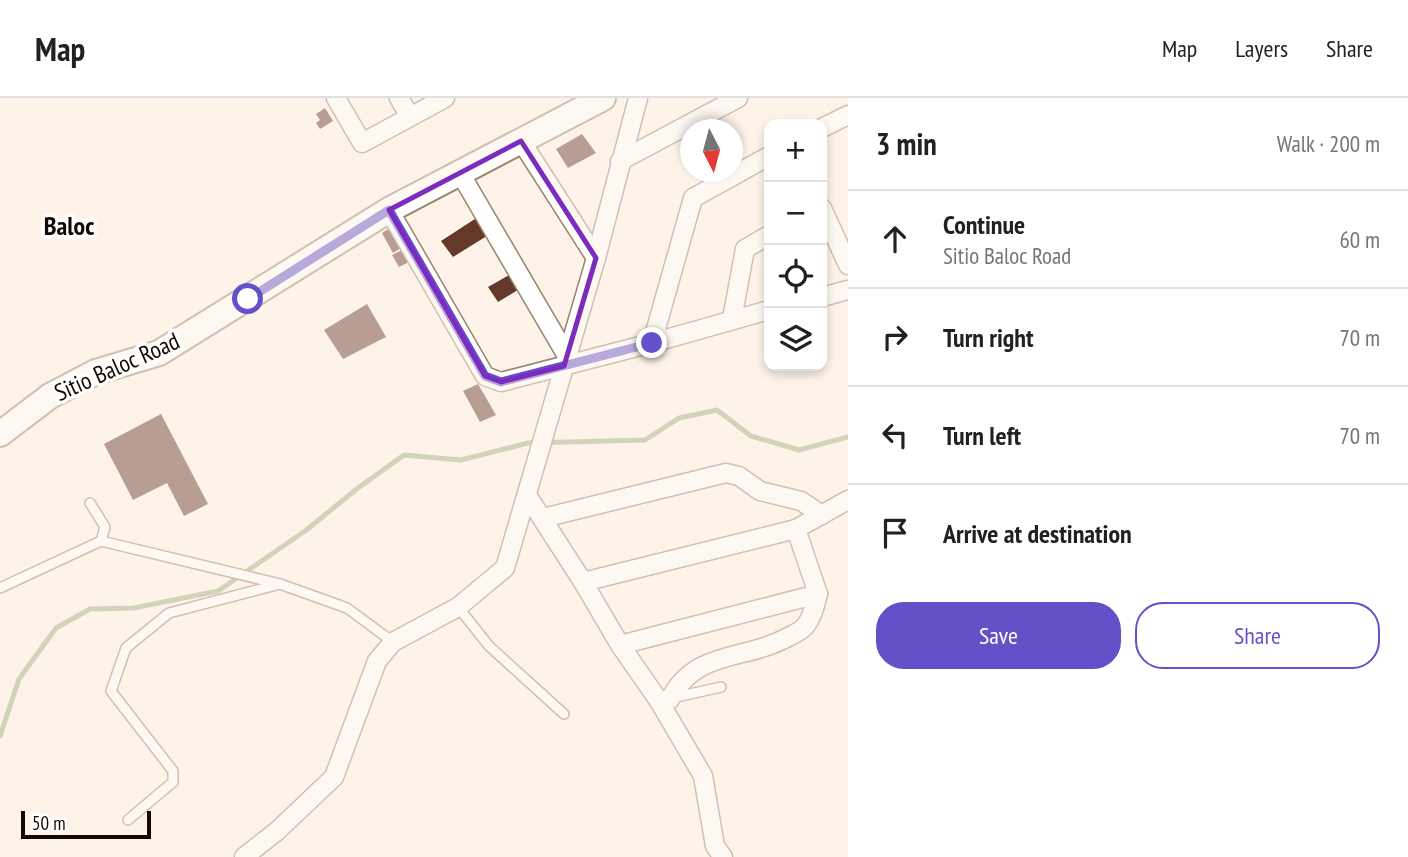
<!DOCTYPE html>
<meta charset="utf-8">
<style>
:root{--surface:#fff;--page:#f2f2f2;--text:#202124;--muted:#757577;--line:#e0e0e0;--accent:#6550c9}
body{margin:0;font-family:"PT Sans Narrow",sans-serif;background:var(--page);color:var(--text)}
.controls{position:absolute;right:21px;top:21px;display:grid;overflow:hidden;border-radius:14px;box-shadow:0 4px 10px #0003}
.controls button{width:63px;height:63px;display:grid;place-items:center;padding:0;border:0;border-bottom:2px solid var(--line);background:var(--surface);color:var(--text);font:35px sans-serif}
.compass{position:absolute;left:680px;top:21px;width:63px;height:63px;border-radius:50%;background:var(--surface);box-shadow:0 4px 10px #0003;rotate:174deg}
.scale{position:absolute;left:21px;bottom:18px;width:130px;box-sizing:border-box;padding-left:7px;border:4px solid #120a03;border-top:0;font-size:19px;line-height:24px;white-space:nowrap;color:#120a03;-webkit-text-stroke:5px #fff;paint-order:stroke}
.stop{position:absolute;width:21px;height:21px;margin:-16px;border:5px solid #6550c9;border-radius:50%;background:#fff}
.stop.end{background:#6550c9;border-color:#fff;box-shadow:0 2px 7px #0008}
.list{margin:0;padding:0;list-style:none}
h2{display:flex;justify-content:space-between;align-items:center;height:91px;margin:0;padding:0 28px;font-size:30px}
h2 small{font-size:23px;font-weight:400;color:var(--muted)}
.list li{display:grid;grid-template-columns:46px 1fr auto;gap:21px;align-items:center;box-sizing:border-box;height:98px;padding:0 28px;border-top:2px solid var(--line)}
.list b{display:block;font-size:26px;white-space:nowrap}
.list p{margin:0;font-size:23px;white-space:nowrap;color:var(--muted)}
.list em{font-size:23px;font-style:normal;color:var(--muted)}
.actions{display:flex;gap:14px;padding:21px 28px}
.actions a{flex:1;padding:16px 0;border:2px solid var(--accent);border-radius:28px;text-align:center;font-size:24px;color:var(--accent)}
.actions .main{background:var(--accent);color:#fff}
.icon{flex:none;width:38px;height:38px;fill:none;stroke:currentColor;stroke-width:2;stroke-linecap:round;stroke-linejoin:round}
.map{position:relative;flex:none;width:848px;height:759px;overflow:hidden}
header{display:flex;align-items:center;gap:42px;box-sizing:border-box;height:98px;padding:0 35px;background:var(--surface);border-bottom:2px solid var(--line)}
header strong{font-size:33px}
nav{display:flex;gap:38px;margin-inline-start:auto;font-size:24px}
main{display:flex}
aside{flex:1;background:var(--surface)}
.map>svg:first-child{display:block}
.lines{fill:none;stroke-linecap:round;stroke-linejoin:round}
.stream{stroke:#9eb080;stroke-width:5}
.building{fill:#653929}
.lane-casing{stroke:#9a846d;stroke-width:12}
.street-casing{stroke:#9a846d;stroke-width:21}
.secondary-casing{stroke:#9a846d;stroke-width:28}
.lane{stroke:#fff;stroke-width:9}
.street{stroke:#fff;stroke-width:18}
.secondary{stroke:#fff;stroke-width:24}
.route{stroke:#6550c9;stroke-width:9}
.marked{fill:none;stroke:#7b2cbf;stroke-width:5;stroke-linejoin:round}
.labels{text-anchor:middle;stroke-width:7;stroke-linejoin:round;paint-order:stroke}
.street-label{font-size:24px;fill:#120a03;stroke:#fff}
.neighbourhood-label{font-size:26px;font-weight:bold;fill:#120a03;stroke:#fff}
</style>
<header>
<strong>Map</strong>
<nav><a>Map</a><a>Layers</a><a>Share</a></nav>
</header>
<main>
<div class="map">
<svg width="848" height="759" viewBox="0 0 848 759">
<rect width="100%" height="100%" fill="#fdf3e9"/>
<g class="lines">
<path class="stream" d="M 0,638 L 19,581 L 56,530 L 90,511 L 134,510 L 218,493 L 305,433 L 358,390 L 404,357 L 461,362 L 528,345 L 645,342 L 679,320 L 717,312 L 751,338 L 799,352 L 848,339"/>
</g>
<g class="building">
<path d="M 325,10 L 333,23 L 320,31 L 316,25 L 320,22 L 316,16 Z"/>
<path d="M 582,36 L 596,55 L 568,70 L 556,51 Z"/>
<path d="M 478,119 L 490,136 L 453,159 L 441,143 Z"/>
<path d="M 393,128 L 404,148 L 393,155 L 382,135 Z"/>
<path d="M 404,151 L 411,163 L 399,169 L 392,157 Z"/>
<path d="M 511,176 L 521,190 L 498,204 L 488,189 Z"/>
<path d="M 367,206 L 386,239 L 343,261 L 324,232 Z"/>
<path d="M 478,286 L 496,317 L 480,324 L 463,293 Z"/>
<path d="M 161,316 L 208,406 L 184,418 L 167,385 L 133,402 L 104,346 Z"/>
</g>
<g class="lines">
<defs>
<g id="lane">
<path d="M 101,443 L 280,486 L 347,510 L 393,544"/>
<path d="M 0,490 L 101,443 L 105,429 L 90,405"/>
<path d="M 458,509 L 489,548 L 564,616"/>
<path d="M 672,600 L 721,589"/>
<path d="M 128,722 L 173,684 L 173,673 L 111,593 L 126,550 L 169,515 L 280,486"/>
</g>
<g id="street">
<path d="M 336,0 L 362,45 L 445,0"/>
<path d="M 399,0 L 410,19"/>
<path d="M 822,30 L 848,17"/>
<path d="M 521,43 L 596,160"/>
<path d="M 620,63 L 738,0"/>
<path d="M 460,75 L 567,258"/>
<path d="M 822,110 L 848,167"/>
<path d="M 389,112 L 485,278 L 501,284 L 652,245 L 769,212"/>
<path d="M 822,199 L 848,192"/>
<path d="M 732,221 L 745,151 L 769,137"/>
<path d="M 652,245 L 693,100 L 769,58"/>
<path d="M 527,397 L 583,484 L 620,547 L 659,603 L 703,678 L 715,748 L 723,759"/>
<path d="M 543,420 L 726,375 L 739,378 L 760,393 L 801,403 L 822,417"/>
<path d="M 583,484 L 796,431 L 848,402"/>
<path d="M 620,547 L 818,496 L 796,431"/>
<path d="M 659,603 L 670,601 C 696,551 745,563 788,539 C 794,536 802,533 806,527 C 813,518 815,507 818,496"/>
<path d="M 244,759 L 277,733 L 334,679 L 377,563 L 393,544 L 458,509 L 505,470 L 596,160 L 638,0"/>
</g>
<path id="secondary" d="M 0,336 L 50,298 L 96,274 L 159,255 L 389,112 L 603,0"/>
</defs>
<use href="#lane" class="lane-casing"/>
<use href="#street" class="street-casing"/>
<use href="#secondary" class="secondary-casing"/>
<use href="#lane" class="lane"/>
<use href="#street" class="street"/>
<use href="#secondary" class="secondary"/>
</g>
<g class="lines">
<path class="route" d="M 248,201 L 389,112 L 485,278 L 501,284 L 652,245"/>
</g>
<path d="M0 0H848V759H0ZM 521,43 L 596,160 L 564,268 L 501,284 L 485,278 L 389,112 Z" fill="#fdf3e9" fill-opacity=".55" fill-rule="evenodd"/>
<path class="marked" d="M 521,43 L 596,160 L 564,268 L 501,284 L 485,278 L 389,112 Z"/>
<g class="labels">
<g class="street-label">
<text transform="translate(117 269) rotate(-24)" y="8">Sitio Baloc Road</text>
</g>
<g class="neighbourhood-label">
<text x="69" y="137">Baloc</text>
</g>
</g>
</svg>
<div class="controls">
<button>+</button>
<button>−</button>
<button><svg class="icon" aria-label="locate" viewBox="0 0 24 24"><circle cx="12" cy="12" r="6"/><path d="M12 2v4M12 18v4M2 12h4M18 12h4"/></svg></button>
<button><svg class="icon" aria-label="layers" viewBox="0 0 24 24"><path d="M12 4l9 5-9 5-9-5zM3 14l9 5 9-5"/></svg></button>
</div>
<svg class="compass" viewBox="-18 -18 36 36"><path d="M0-13l5 13h-10z" fill="#e53935"/><path d="M0 13l5-13h-10z" fill="#757577"/></svg>
<div class="scale">50 m</div>
<div class="stop" style="left:248px;top:201px"></div>
<div class="stop end" style="left:652px;top:245px"></div>
</div>
<aside>
<h2>3 min<small>Walk · 200 m</small></h2>
<ul class="list">
<li><svg class="icon" aria-label="ahead" viewBox="0 0 24 24"><path d="M12 20V5M6 11l6-6 6 6"/></svg><div><b>Continue</b><p>Sitio Baloc Road</p></div><em>60 m</em></li>
<li><svg class="icon" aria-label="right" viewBox="0 0 24 24"><path d="M7 20v-9h11M14 6l5 5-5 5"/></svg><div><b>Turn right</b></div><em>70 m</em></li>
<li><svg class="icon" aria-label="left" viewBox="0 0 24 24"><path d="M17 20v-9H6M10 6l-5 5 5 5"/></svg><div><b>Turn left</b></div><em>70 m</em></li>
<li><svg class="icon" aria-label="arrive" viewBox="0 0 24 24"><path d="M6 21V4h12l-3 4 3 4H6"/></svg><div><b>Arrive at destination</b></div></li>
</ul>
<div class="actions"><a class="main">Save</a><a>Share</a></div>
</aside>
</main>
